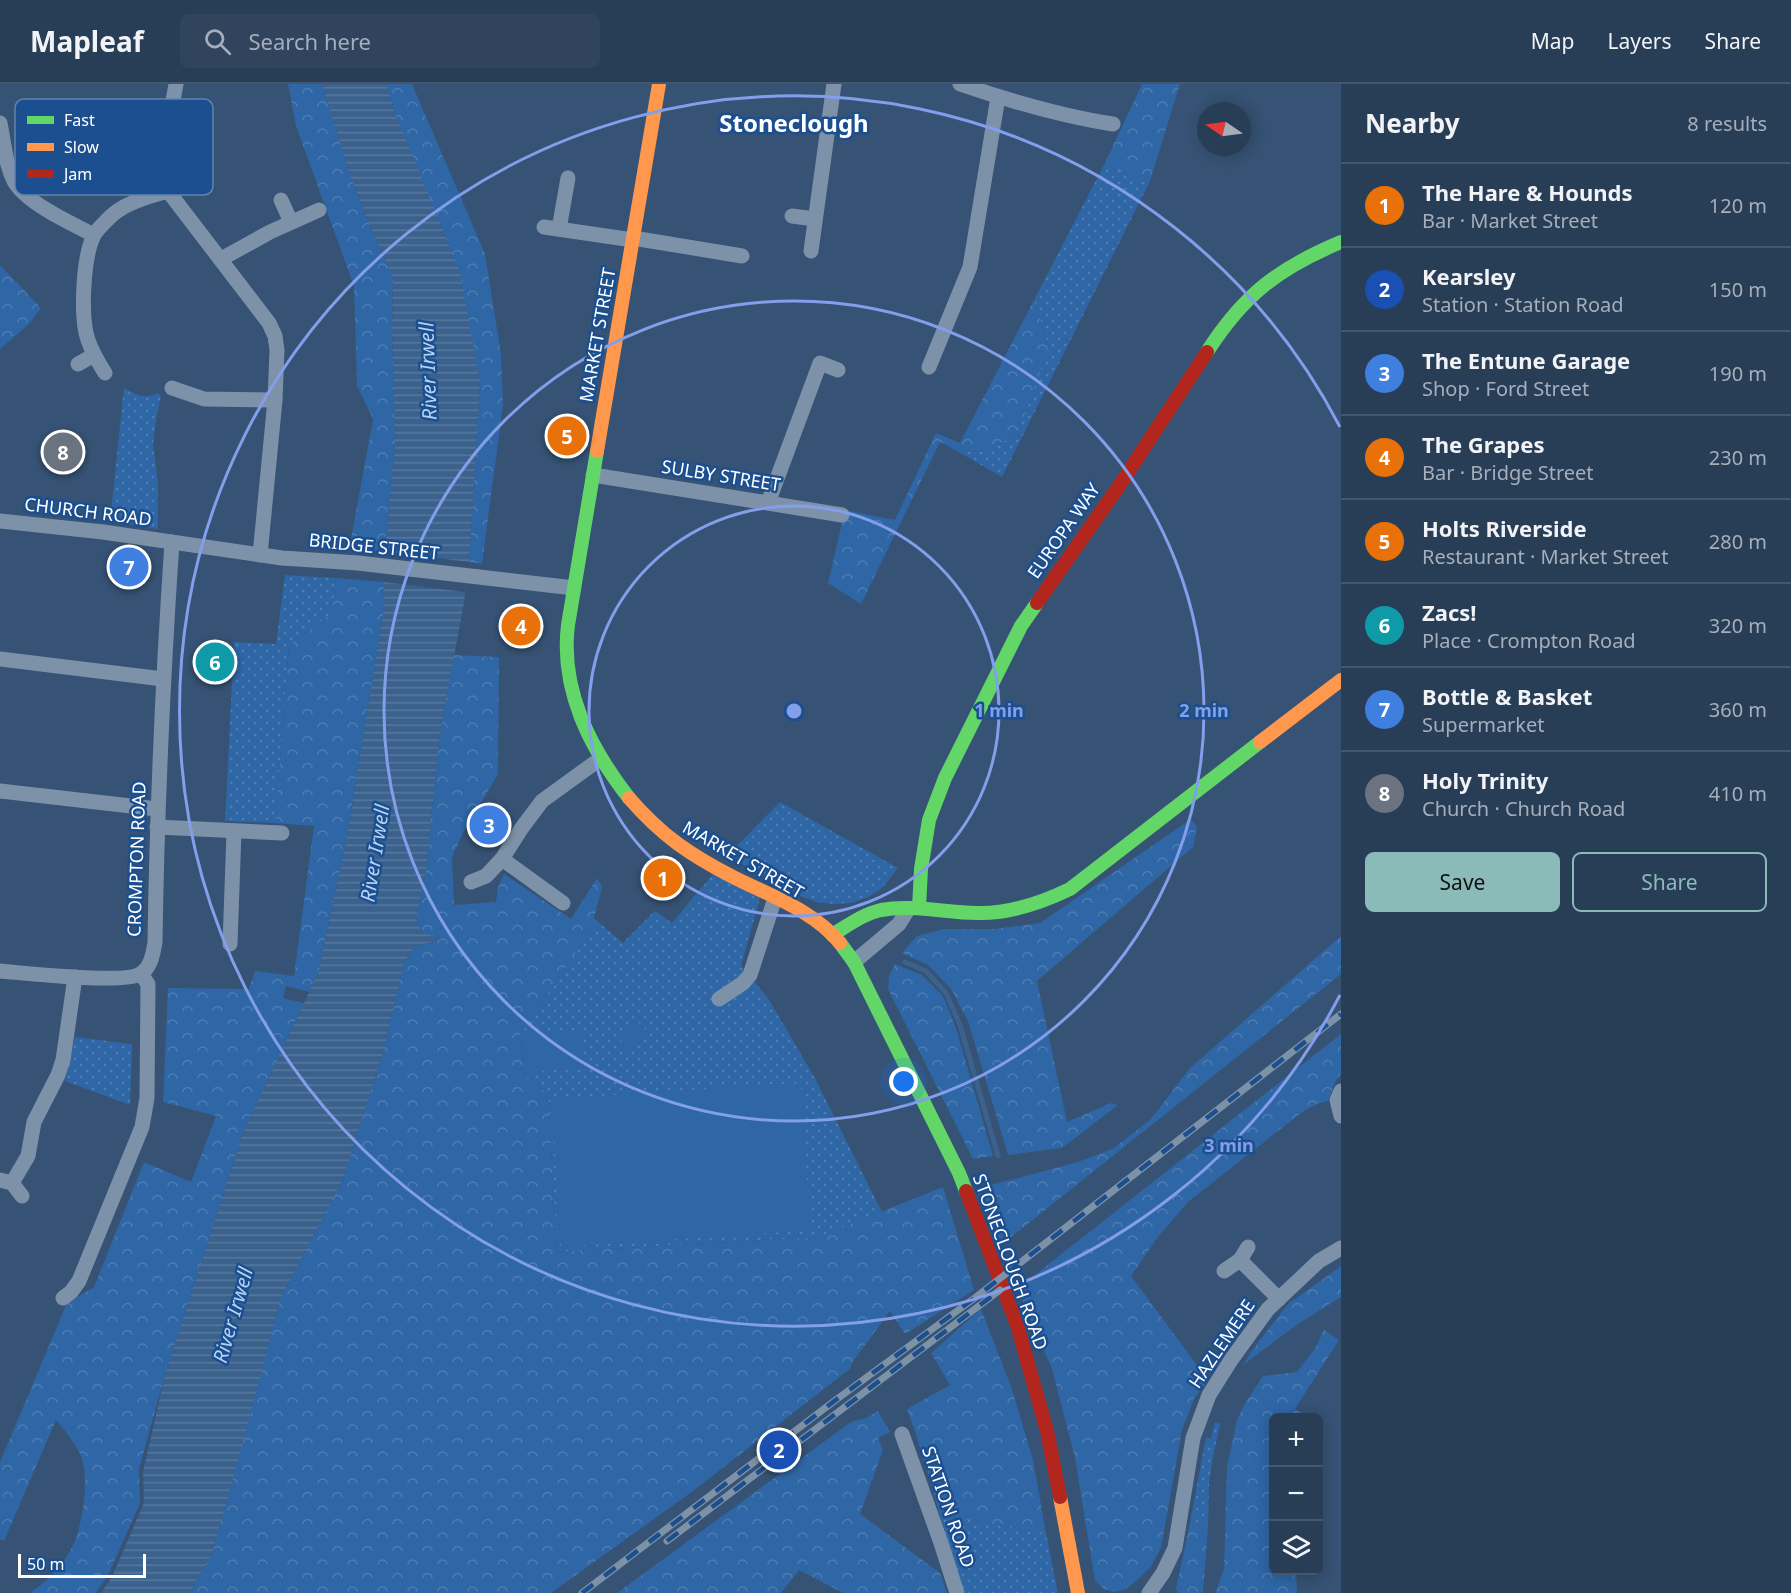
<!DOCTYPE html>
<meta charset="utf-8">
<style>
:root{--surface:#283e57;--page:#30455d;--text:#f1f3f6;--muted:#a5aeba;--line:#44576d;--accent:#8bbbb9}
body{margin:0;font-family:"Noto Sans",sans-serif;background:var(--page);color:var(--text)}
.controls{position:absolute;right:18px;bottom:18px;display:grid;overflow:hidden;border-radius:9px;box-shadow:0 3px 15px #0003}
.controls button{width:54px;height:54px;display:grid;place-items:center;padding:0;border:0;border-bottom:2px solid var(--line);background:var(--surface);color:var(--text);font:30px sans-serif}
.compass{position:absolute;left:1197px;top:18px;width:54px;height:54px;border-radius:50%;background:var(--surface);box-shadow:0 3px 15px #0003;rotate:283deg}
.scale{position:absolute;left:18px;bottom:15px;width:128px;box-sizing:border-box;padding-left:6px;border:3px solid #fff;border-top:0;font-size:16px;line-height:21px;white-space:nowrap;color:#fff;-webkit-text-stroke:4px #1b4f8f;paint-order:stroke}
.you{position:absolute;left:904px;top:998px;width:21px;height:21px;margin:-15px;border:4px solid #fff;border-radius:50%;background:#1a73e8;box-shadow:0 0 0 9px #1a73e833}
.badge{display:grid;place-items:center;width:39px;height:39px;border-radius:50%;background:var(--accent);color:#fff;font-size:20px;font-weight:700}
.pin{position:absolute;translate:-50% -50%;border:3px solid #fff;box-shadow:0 2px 6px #0006}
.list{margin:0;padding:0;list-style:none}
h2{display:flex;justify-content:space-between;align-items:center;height:78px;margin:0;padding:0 24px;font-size:26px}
h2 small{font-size:20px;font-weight:400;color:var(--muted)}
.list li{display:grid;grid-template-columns:39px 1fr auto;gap:18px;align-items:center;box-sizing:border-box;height:84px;padding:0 24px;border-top:2px solid var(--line)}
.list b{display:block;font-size:22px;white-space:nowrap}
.list p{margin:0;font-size:20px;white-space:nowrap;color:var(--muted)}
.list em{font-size:20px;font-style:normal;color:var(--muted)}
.actions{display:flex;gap:12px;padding:18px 24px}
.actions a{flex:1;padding:14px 0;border:2px solid var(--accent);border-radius:9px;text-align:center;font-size:21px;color:var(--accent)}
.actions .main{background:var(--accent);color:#111}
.icon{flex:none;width:33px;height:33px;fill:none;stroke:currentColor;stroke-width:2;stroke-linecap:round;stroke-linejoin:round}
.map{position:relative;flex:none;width:1341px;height:1509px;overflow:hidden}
header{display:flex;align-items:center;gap:36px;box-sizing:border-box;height:84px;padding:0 30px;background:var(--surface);border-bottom:2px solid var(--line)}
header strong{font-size:28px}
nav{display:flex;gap:33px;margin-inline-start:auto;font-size:21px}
.search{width:420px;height:54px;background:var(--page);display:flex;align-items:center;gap:15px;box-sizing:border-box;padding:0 21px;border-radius:9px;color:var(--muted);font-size:22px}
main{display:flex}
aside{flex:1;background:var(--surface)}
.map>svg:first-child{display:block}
.grass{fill:url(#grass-dots)}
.forest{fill:url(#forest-crowns)}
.pitch{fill:#2f66a5}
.water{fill:url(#water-rules)}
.pier{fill:#365274}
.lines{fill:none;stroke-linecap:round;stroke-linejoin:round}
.stream{stroke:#3b618d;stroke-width:5}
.street{stroke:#7d92a8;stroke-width:15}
.fast{stroke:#63d668;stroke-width:14}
.slow{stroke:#ff974d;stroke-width:14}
.jam{stroke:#b3261e;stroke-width:14}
.rail-casing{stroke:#7e92a7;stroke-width:7}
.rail{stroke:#1b4f8f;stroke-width:4.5;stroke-dasharray:14;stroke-linecap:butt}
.ring{fill:none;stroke:#839eea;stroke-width:3}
.labels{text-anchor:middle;stroke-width:5;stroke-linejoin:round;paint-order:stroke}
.street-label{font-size:18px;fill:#fff;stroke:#1b4f8f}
.water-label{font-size:20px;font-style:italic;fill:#b5d3f5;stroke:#1b4f8f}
.district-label{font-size:24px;font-weight:bold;fill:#fff;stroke:#1b4f8f}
.key{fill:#1b4f8f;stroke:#5f84b1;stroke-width:1.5}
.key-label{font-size:16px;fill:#fff}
.centre{fill:#839eea;stroke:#1b4f8f;stroke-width:3}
.ring-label{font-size:18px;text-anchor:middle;font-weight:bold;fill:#839eea;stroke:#1b4f8f;stroke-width:5;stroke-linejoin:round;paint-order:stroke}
</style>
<header>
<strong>Mapleaf</strong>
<div class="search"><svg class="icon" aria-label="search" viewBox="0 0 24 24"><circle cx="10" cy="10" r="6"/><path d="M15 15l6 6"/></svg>Search here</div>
<nav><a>Map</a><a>Layers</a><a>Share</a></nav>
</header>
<main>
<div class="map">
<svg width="1341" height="1509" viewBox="0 0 1341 1509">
<defs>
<pattern id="grass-dots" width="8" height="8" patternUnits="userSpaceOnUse" patternTransform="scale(1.5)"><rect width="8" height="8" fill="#2f66a5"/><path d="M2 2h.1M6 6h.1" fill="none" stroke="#4e7db2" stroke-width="1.8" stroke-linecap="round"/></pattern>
<pattern id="forest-crowns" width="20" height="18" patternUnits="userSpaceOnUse" patternTransform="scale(1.5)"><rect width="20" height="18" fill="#2f66a5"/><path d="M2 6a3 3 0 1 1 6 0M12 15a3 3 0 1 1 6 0" fill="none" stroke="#4e7db2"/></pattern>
<pattern id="water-rules" width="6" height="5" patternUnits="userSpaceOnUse" patternTransform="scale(1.5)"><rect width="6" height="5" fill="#3b618d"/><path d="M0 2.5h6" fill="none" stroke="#58799e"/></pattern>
</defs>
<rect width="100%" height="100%" fill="#365274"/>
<g class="grass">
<path d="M 1105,79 L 1138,96 L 1150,97 L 1002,393 L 957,367 L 985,368 L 1013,352 L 1049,263 L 1034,216 Z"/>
<path d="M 124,304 C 135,310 145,316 157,309 L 161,311 L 156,336 L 153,360 L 158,399 L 158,445 L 110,437 Z"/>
<path d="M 285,491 L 336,494 L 332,529 L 289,561 L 275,739 L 225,737 L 234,558 L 276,560 Z"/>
<path d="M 780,718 L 898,784 L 883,803 L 869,813 L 851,819 L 833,820 L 816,818 L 801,812 L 727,772 Z"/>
<path d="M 713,790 L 760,814 L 741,882 L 768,914 L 815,994 L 882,1128 L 818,1153 L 557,1168 L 548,1011 L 524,989 L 520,951 L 597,837 L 623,859 L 655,827 L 672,839 Z"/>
<path d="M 75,953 L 132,960 L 130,1021 L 65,997 Z"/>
<path d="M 1215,1338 L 1220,1340 L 1213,1373 L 1209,1399 L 1208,1443 L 1201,1438 L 1189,1444 L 1206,1353 L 1211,1355 Z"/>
<path d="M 940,1431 L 1046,1449 L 1058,1509 L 964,1509 Z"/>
</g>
<g class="forest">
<path d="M 288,0 L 322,0 L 351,94 L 373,149 L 393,193 L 392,241 L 395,362 L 386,456 L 388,468 L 349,466 L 373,335 L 357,302 L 354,202 L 296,42 Z"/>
<path d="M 386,0 L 412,0 L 485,170 L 501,270 L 503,321 L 482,480 L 469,478 L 480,298 Z"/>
<path d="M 1142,0 L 1180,0 L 1150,97 L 1138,96 L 1105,79 Z"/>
<path d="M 0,181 L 41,224 L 29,240 L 0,265 Z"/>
<path d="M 1034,216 L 1049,263 L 1026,328 L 1013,352 L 985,368 L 957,367 L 940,358 L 861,520 L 828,499 L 845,426 L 895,436 L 936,349 L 960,359 Z"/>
<path d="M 336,494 L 384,498 L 383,531 L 346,758 L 318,889 L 310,908 L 286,902 L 283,914 L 304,919 L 243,1049 L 165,1291 L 139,1385 L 140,1419 L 109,1489 L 96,1509 L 30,1509 C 45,1499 59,1485 69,1469 C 82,1449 91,1392 80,1370 C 75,1359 64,1345 56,1336 L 4,1457 L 0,1455 L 0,1378 L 67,1219 L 94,1203 L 144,1078 L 191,1098 L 216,1032 L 163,1018 L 168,904 L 249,905 L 255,887 L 294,892 L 314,742 L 275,739 L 289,561 L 332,529 Z"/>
<path d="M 454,571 L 499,573 L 498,690 L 463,749 L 452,773 L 454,821 L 496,818 L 498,804 L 504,790 L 571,835 L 597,794 L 602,803 L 594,834 L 597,837 L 520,951 L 524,989 L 548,1011 L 557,1168 L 818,1153 L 943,1103 L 974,1206 L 905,1250 L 890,1227 L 852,1279 L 851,1284 L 693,1407 L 551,1509 L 190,1509 L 213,1467 L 280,1215 L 343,1095 L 382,972 L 404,879 L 414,863 L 440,855 L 422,848 L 416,836 L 426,785 L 440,647 Z"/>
<path d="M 1191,735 L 1197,743 L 1193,763 L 1037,897 L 1067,1038 L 1111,1019 L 1118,1021 L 1062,1064 L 1008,1071 L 968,937 L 951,905 L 928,881 L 902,869 L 917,852 L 945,845 L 994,845 L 1040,839 Z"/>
<path d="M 1341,852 L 1341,890 L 1000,1162 L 976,1105 L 1078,1078 L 1114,1064 L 1151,1035 L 1190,984 Z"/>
<path d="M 895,880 L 922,891 L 943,912 L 956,944 L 993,1072 L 973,1075 L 888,905 L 889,892 Z"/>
<path d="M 1341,950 L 1341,990 L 1336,996 L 1328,1017 L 1317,1020 L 1302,1028 L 1188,1118 L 1158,1153 L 1131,1192 L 1208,1296 L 1194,1315 L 1182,1346 L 1161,1464 L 1150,1484 L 1127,1505 L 1114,1508 L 1104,1505 L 1095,1497 L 1075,1374 L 1052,1285 L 1017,1205 Z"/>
<path d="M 1341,1182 L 1341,1213 L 1298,1240 L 1243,1281 L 1253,1265 L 1288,1220 Z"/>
<path d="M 981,1225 L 1012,1305 L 1033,1376 L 1046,1449 L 940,1431 L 916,1350 L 907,1325 L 950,1301 L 931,1269 Z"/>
<path d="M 1324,1246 L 1339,1256 L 1295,1325 L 1307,1333 L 1274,1334 L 1274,1486 L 1296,1487 L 1297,1509 L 1215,1509 L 1224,1485 L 1227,1383 L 1237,1336 L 1244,1321 L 1263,1292 L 1297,1288 L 1316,1263 Z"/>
<path d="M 878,1327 L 890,1348 L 878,1354 L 883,1366 L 860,1430 L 940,1489 L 947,1509 L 843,1509 L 799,1486 L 781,1509 L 617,1509 L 851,1338 L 866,1334 Z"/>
<path d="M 1201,1438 L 1208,1443 L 1203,1507 L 1202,1509 L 1178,1509 L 1176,1504 L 1189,1444 Z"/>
</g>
<g class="pitch">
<path d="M 636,936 L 649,949 L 630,967 L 618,954 Z"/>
<path d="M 581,946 L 584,983 L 525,989 L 521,951 Z"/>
<path d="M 801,999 L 810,1146 L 561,1163 L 552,1015 Z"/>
</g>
<path class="water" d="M 322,0 L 386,0 L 395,29 L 460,188 L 480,298 L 469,478 L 464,519 L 440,647 L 426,785 L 416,836 L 422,848 L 442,855 L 414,863 L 404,879 L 382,972 L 343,1095 L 280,1215 L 249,1336 L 213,1467 L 190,1509 L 101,1509 L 112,1493 L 144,1419 L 143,1388 L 165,1291 L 243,1049 L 318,889 L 346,758 L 383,531 L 384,498 L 388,468 L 386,456 L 395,362 L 392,241 L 393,193 L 373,149 L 351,94 Z"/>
<path class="pier" d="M 388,468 L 469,478 L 465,508 L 384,498 Z"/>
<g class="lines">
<path class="stream" d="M 905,878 L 926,887 L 946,909 L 960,941 L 998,1072"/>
<g class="street">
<path d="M 176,0 L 163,73 L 163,89 L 168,107 L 269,239 L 275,252 L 277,266 L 275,316 L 260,471"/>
<path d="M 960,0 C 1010,17 1060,32 1113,40"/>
<path d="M 0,39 C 4,58 5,79 14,97 C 26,119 72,140 94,151"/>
<path d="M 281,116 L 291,138"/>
<path d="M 792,132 L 815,135"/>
<path d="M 544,143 L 633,156"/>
<path d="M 559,145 L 568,94"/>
<path d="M 633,154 L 742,172"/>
<path d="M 811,167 L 834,0"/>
<path d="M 221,175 L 270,148 L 319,126"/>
<path d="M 78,280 L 94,271"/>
<path d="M 929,283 L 970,183 L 998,13"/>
<path d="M 105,289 C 98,278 92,268 88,256 C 80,233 83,173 94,151 C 97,146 102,141 106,137 C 121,120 146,113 168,107"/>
<path d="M 172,304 L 204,315 L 275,316"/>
<path d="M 593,391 L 842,431"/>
<path d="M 768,419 L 820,279 L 838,286"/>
<path d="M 0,437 L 103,448 L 282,474 L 358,479 L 574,504"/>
<path d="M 0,575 L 163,595"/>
<path d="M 0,707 L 157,725"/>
<path d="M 157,743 L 282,749"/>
<path d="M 502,775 L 563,819"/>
<path d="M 471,798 L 486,792 L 502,775 L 521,745 L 542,717 L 600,675"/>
<path d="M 230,860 L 234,747"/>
<path d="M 854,878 L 899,840 L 907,827"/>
<path d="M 0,887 C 24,889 124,900 140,890 C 151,884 153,870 155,858 C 157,724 163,591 172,458"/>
<path d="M 719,915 L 743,899 L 750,891 L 775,814"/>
<path d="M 1341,1007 L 1337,1016 L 1341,1032"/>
<path d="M 0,1096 L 12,1099 L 22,1112"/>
<path d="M 12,1099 L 28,1072 L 34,1038 L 58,991 L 63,976 L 75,893"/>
<path d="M 1240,1176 L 1279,1215"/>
<path d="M 1224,1187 L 1240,1176 L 1248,1163"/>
<path d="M 63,1214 L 71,1208 L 79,1197 L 142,1043 L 147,1014 L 148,900 L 141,890"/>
<path d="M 902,1350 L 941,1459 L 957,1509"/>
<path d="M 1149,1509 L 1163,1489 L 1175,1464 L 1193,1354 L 1209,1311 L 1231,1276 L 1268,1225 L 1319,1177 L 1341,1164"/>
</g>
<g class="fast">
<path d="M 1207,268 C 1244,210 1279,184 1341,158"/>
<path d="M 597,367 L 568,541 C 560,606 590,664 629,714"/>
<path d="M 919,824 L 921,785 L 929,736 L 945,694 L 1021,542 L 1037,519"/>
<path d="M 832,851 C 847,842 863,830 881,826 C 913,820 946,829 977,829 C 1010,830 1041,819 1070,805 L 1260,658"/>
<path d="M 840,859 L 854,878 L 959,1089 L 966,1107"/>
</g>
<g class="slow">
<path d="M 597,367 L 659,0"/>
<path d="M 1260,658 L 1341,596"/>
<path d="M 629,714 C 662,752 690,771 735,794 C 771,812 814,827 840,859"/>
<path d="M 1060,1413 L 1078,1509"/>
</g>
<g class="jam">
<path d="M 1037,519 L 1119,402 L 1207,268"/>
<path d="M 966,1107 L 1017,1241 L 1047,1347 L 1060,1413"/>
</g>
<defs>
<g id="rail">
<path d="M 667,1457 L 1000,1206"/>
<path d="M 582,1509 L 833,1318 L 976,1213 L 1341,930"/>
</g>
</defs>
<use href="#rail" class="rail-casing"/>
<use href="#rail" class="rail"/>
</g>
<g class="ring">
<circle cx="794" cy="627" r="205"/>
<circle cx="794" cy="627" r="410"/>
<path d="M1340 911A615 615 0 1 1 1340 343"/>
</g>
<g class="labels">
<g class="street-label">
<text transform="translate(598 251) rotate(-80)" y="6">MARKET STREET</text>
<text transform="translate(721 392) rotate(9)" y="6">SULBY STREET</text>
<text transform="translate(88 428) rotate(7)" y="6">CHURCH ROAD</text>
<text transform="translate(1064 447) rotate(-55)" y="6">EUROPA WAY</text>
<text transform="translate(374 463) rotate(6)" y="6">BRIDGE STREET</text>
<text transform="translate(137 775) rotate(-88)" y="6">CROMPTON ROAD</text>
<text transform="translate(743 776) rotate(30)" y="6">MARKET STREET</text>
<text transform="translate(1010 1178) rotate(70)" y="6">STONECLOUGH ROAD</text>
<text transform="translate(1222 1260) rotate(-56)" y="6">HAZLEMERE</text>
<text transform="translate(948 1423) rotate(71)" y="6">STATION ROAD</text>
</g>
<g class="water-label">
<text transform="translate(428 287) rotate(-92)" y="7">River Irwell</text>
<text transform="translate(375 769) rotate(-81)" y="7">River Irwell</text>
<text transform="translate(233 1231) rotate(-74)" y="7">River Irwell</text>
</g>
<g class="district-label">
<text x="794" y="48">Stoneclough</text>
</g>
</g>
<rect x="15" y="15" width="198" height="96" rx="9" class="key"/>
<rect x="27" y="32" width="27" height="8" fill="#63d668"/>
<rect x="27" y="59" width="27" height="8" fill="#ff974d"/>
<rect x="27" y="86" width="27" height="8" fill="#b3261e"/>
<g class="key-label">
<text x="64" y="42">Fast</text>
<text x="64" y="69">Slow</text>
<text x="64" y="96">Jam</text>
</g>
<circle cx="794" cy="627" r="9" class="centre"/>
<g class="ring-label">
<text x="999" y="633">1 min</text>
<text x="1204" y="633">2 min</text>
<text x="1229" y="1068">3 min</text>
</g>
</svg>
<div class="controls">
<button>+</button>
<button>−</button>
<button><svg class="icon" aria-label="layers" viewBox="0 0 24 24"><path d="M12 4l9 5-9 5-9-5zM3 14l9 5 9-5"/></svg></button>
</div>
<svg class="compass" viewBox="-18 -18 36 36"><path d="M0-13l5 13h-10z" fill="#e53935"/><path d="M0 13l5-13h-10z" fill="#a5aeba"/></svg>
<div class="scale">50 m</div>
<div class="you"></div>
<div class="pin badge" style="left:663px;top:794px;background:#e8710a">1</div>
<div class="pin badge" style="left:779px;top:1366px;background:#1a4fb4">2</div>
<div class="pin badge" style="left:489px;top:741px;background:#3f7fe0">3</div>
<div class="pin badge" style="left:521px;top:542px;background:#e8710a">4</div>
<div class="pin badge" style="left:567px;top:352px;background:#e8710a">5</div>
<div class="pin badge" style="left:215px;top:578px;background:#0f9aa8">6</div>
<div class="pin badge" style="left:129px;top:483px;background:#3f7fe0">7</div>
<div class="pin badge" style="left:63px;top:368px;background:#6b7280">8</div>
</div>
<aside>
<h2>Nearby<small>8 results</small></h2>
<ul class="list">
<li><span class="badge" style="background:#e8710a">1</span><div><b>The Hare &amp; Hounds</b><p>Bar · Market Street</p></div><em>120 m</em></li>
<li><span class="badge" style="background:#1a4fb4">2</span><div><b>Kearsley</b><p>Station · Station Road</p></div><em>150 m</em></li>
<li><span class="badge" style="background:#3f7fe0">3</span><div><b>The Entune Garage</b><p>Shop · Ford Street</p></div><em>190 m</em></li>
<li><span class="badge" style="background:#e8710a">4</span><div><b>The Grapes</b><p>Bar · Bridge Street</p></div><em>230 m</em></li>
<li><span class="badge" style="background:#e8710a">5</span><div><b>Holts Riverside</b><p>Restaurant · Market Street</p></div><em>280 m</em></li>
<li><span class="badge" style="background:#0f9aa8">6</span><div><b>Zacs!</b><p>Place · Crompton Road</p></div><em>320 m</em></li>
<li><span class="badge" style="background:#3f7fe0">7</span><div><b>Bottle &amp; Basket</b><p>Supermarket</p></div><em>360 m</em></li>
<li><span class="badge" style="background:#6b7280">8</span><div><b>Holy Trinity</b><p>Church · Church Road</p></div><em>410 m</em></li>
</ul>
<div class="actions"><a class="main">Save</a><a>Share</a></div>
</aside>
</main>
